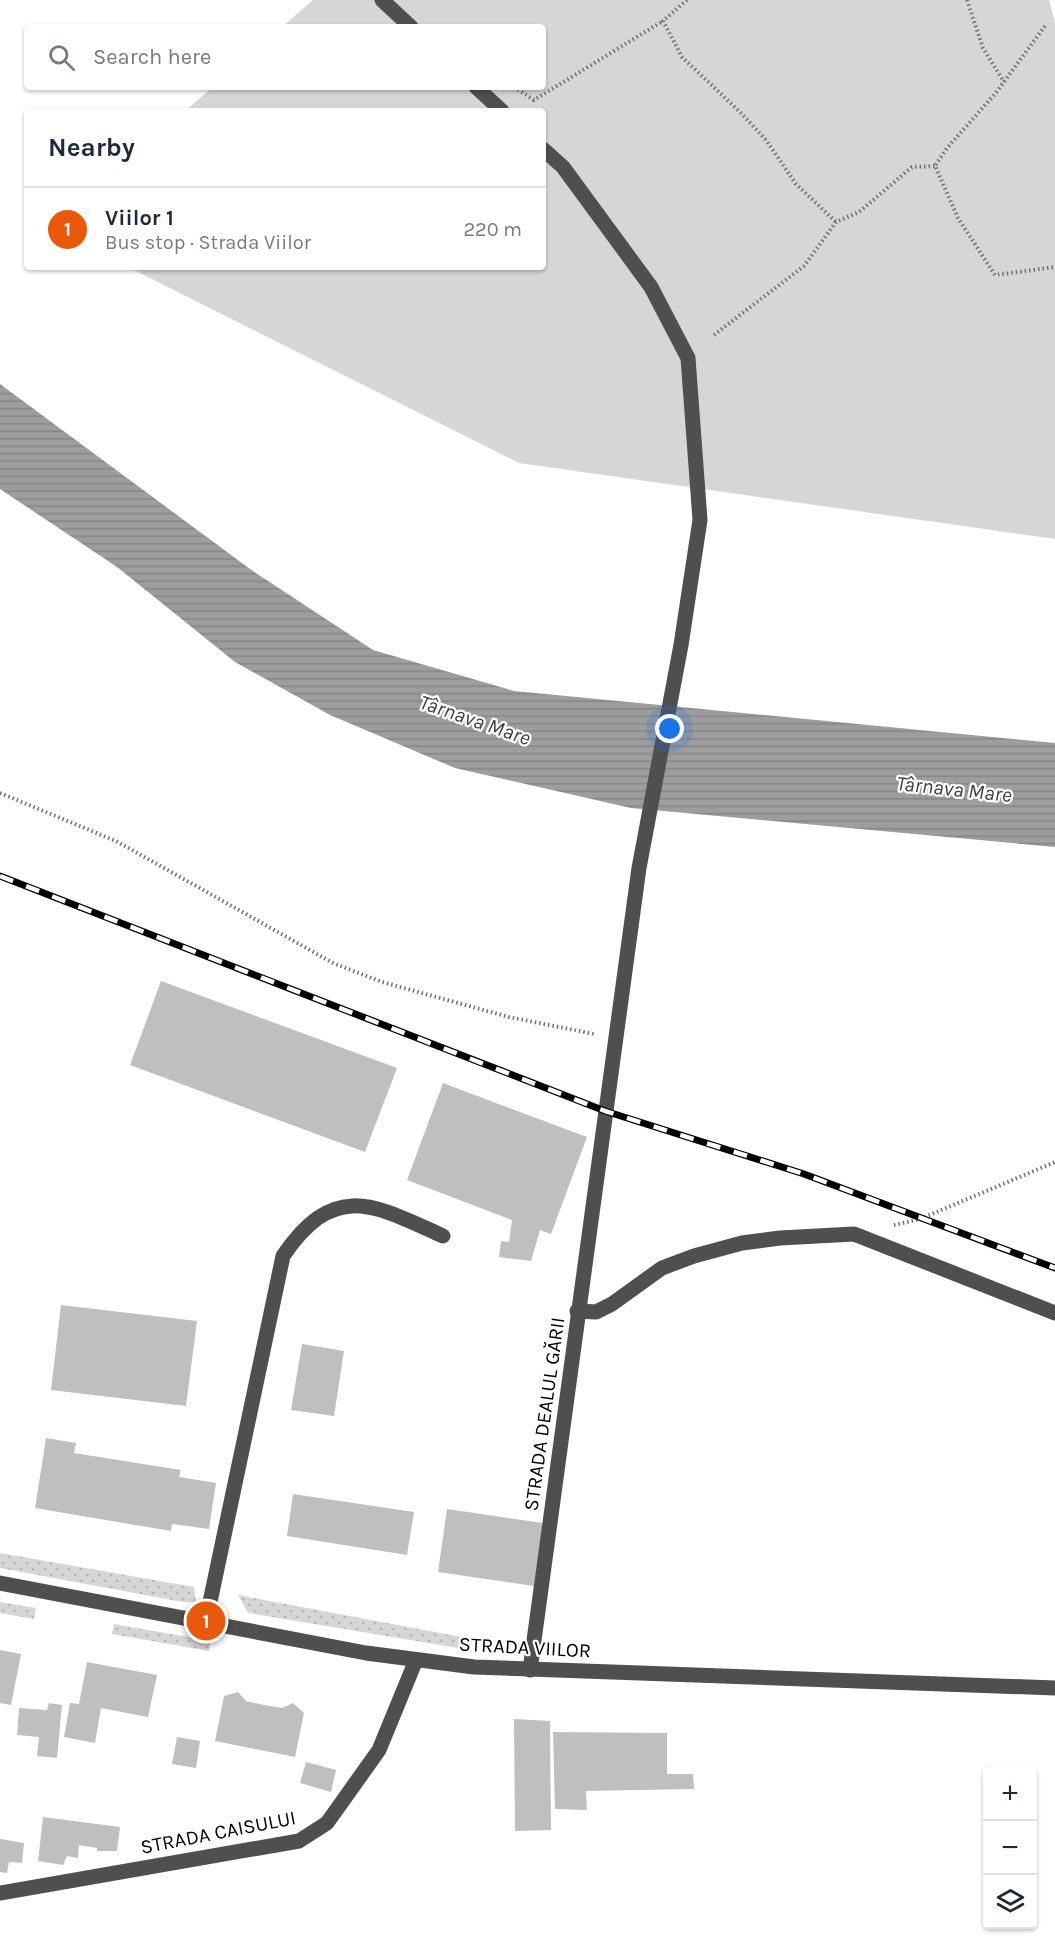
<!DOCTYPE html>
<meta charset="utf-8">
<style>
:root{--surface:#fff;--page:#f2f2f3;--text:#1f2937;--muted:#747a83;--line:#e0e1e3;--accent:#ea580c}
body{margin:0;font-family:Karla,sans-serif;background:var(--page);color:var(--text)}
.controls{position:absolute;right:18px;bottom:18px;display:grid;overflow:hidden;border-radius:6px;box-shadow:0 2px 4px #0004}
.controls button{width:54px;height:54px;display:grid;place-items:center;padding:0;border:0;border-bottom:2px solid var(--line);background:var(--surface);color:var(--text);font:30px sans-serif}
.you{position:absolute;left:670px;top:729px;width:21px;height:21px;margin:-15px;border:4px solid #fff;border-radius:50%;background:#1a73e8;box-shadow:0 0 0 9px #1a73e833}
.badge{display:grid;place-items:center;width:39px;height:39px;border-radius:50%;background:var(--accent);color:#fff;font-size:20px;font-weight:700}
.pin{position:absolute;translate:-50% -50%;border:3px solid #fff;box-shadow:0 2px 6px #0006}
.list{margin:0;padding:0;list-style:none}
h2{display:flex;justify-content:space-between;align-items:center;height:78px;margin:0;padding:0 24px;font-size:26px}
h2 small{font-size:20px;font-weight:400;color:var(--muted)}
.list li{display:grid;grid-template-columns:39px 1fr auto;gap:18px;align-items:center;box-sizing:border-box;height:84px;padding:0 24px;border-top:2px solid var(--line)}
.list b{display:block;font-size:22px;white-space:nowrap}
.list p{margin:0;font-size:20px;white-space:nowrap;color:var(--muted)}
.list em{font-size:20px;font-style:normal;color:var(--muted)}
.icon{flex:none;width:33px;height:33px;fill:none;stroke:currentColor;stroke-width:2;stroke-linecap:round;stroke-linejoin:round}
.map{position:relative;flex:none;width:1055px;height:1947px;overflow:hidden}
.search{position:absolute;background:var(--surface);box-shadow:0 2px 4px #0004;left:24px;top:24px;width:522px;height:66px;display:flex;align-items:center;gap:15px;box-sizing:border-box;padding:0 21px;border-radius:6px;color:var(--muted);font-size:22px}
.panel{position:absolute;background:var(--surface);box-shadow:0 2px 4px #0004;left:24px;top:108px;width:522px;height:162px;border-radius:6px}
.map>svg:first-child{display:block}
.grass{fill:url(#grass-dots)}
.garden{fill:#d6d6d6}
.water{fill:url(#water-rules)}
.building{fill:#bfbfbf}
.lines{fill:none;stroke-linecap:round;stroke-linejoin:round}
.path{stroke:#717171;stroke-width:4;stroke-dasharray:1.5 3;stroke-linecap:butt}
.minor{stroke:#4f4f4f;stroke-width:15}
.rail-casing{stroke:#000;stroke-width:7}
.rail{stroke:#fff;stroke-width:4.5;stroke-dasharray:14;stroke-linecap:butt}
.labels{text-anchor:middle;stroke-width:4.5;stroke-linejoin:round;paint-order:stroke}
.street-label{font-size:20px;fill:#000;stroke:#fff}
.water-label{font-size:21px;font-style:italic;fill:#3e3e3e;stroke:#fff}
</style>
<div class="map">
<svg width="1055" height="1947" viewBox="0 0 1055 1947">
<defs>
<pattern id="grass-dots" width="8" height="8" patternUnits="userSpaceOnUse" patternTransform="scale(1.5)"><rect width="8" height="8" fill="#d6d6d6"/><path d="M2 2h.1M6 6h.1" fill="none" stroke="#b6b6b6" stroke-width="1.8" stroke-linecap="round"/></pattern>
<pattern id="water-rules" width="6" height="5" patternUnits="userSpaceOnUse" patternTransform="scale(1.5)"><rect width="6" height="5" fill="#9d9d9d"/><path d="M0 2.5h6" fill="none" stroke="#858585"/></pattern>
</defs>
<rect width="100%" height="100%" fill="#fff"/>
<g class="grass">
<path d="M 0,1553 L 194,1587 L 196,1602 L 183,1602 L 0,1568 Z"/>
<path d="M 238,1595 L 472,1639 L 470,1650 L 248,1613 Z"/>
<path d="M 0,1602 L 36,1608 L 34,1619 L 0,1613 Z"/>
<path d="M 114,1624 L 211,1641 L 209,1651 L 112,1634 Z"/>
</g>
<path class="garden" d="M 313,0 L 1049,0 L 1055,22 L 1055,539 L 519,463 L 128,267 L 543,267 L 543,111 L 185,111 L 213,87 L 543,87 L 543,27 L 282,27 Z"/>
<path class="water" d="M 0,384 L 250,569 L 373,650 L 514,691 L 1055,743 L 1055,847 L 631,808 L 455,768 L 330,715 L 235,662 L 117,567 L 0,489 Z"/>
<g class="building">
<path d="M 161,981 L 397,1068 L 365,1152 L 130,1065 Z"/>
<path d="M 443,1083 L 587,1137 L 551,1234 L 540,1230 L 531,1261 L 499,1257 L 501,1241 L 509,1242 L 512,1220 L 407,1180 Z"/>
<path d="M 61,1305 L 197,1321 L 186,1406 L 51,1390 Z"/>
<path d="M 302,1344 L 344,1351 L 334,1416 L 291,1410 Z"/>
<path d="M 46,1438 L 76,1443 L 74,1453 L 181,1470 L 179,1477 L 216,1483 L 209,1529 L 172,1524 L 171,1531 L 35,1508 Z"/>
<path d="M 293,1494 L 414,1512 L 407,1555 L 287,1536 Z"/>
<path d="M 447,1509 L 543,1523 L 534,1586 L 438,1572 Z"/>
<path d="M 0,1650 L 21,1654 L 11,1705 L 0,1703 Z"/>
<path d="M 87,1662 L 157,1675 L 148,1717 L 101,1708 L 95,1743 L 64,1737 L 70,1703 L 79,1704 Z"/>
<path d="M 238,1692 L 246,1701 L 264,1705 L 282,1708 L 293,1703 L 304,1713 L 295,1757 L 215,1741 L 224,1696 Z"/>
<path d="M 49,1703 L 62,1705 L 57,1758 L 37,1756 L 39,1737 L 17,1735 L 19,1708 L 47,1710 Z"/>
<path d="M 514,1719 L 550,1721 L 551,1830 L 515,1831 Z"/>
<path d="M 553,1732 L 667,1733 L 667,1774 L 693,1774 L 694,1789 L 586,1791 L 587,1810 L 555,1809 Z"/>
<path d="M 177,1737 L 200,1741 L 196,1768 L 172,1764 Z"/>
<path d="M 306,1762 L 336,1770 L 331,1792 L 300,1783 Z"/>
<path d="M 43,1817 L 120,1827 L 117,1851 L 97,1851 L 97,1848 L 79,1845 L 78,1858 L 67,1856 L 63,1865 L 38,1861 Z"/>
<path d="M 0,1839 L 24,1843 L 22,1863 L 9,1862 L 7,1873 L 0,1872 Z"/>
</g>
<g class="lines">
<g class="path">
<path d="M 687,0 L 663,21 L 682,57 L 741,113 L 766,140 L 796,184 L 836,222"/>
<path d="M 967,0 L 983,48 L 1004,82"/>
<path d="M 1045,26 L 995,94 L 947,148 L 935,166 L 958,218 L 995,275 L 1055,267"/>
<path d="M 514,87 L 534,100 L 663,21"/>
<path d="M 714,335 L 804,266 L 836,222 L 859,212 L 912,167 L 935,166"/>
<path d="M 0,793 L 116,841 L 333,963 L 382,982 L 509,1017 L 594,1034"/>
<path d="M 894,1225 L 920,1219 L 1055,1162"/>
</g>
<g class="minor">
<path d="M 382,0 L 411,27"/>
<path d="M 476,87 L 502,111"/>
<path d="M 577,1311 L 596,1312 L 612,1304 L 662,1268 L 694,1256 L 742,1243 L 780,1238 L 854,1234 L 1055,1313"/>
<path d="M 0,1583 L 366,1653 L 474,1667 L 1055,1688"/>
<path d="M 206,1621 L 283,1256 C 334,1181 373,1204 443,1236"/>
<path d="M 530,1670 L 639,868 L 681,645 L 700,520 L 688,358 L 651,287 L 563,167 L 543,149"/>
<path d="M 0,1893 L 299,1841 L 327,1823 L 379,1750 L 416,1660"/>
</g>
<defs>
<path id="rail" d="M 0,876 L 605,1111 L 804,1174 L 1055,1268"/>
</defs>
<use href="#rail" class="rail-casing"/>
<use href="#rail" class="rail"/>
</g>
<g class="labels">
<g class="street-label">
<text transform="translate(544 1414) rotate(-82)" y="7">STRADA DEALUL GĂRII</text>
<text transform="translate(525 1647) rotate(3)" y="7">STRADA VIILOR</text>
<text transform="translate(218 1832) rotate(-11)" y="7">STRADA CAISULUI</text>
</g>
<g class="water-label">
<text transform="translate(475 720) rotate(19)" y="7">Târnava Mare</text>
<text transform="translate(954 789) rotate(6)" y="7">Târnava Mare</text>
</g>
</g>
</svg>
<div class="controls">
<button>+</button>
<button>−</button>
<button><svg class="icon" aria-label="layers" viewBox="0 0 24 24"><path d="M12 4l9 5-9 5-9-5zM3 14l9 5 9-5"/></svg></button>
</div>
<div class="you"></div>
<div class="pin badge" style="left:206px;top:1621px">1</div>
<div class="search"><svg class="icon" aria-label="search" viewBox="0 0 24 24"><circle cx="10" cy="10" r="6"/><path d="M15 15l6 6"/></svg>Search here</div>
<section class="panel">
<h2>Nearby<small></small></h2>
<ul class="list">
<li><span class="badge">1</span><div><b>Viilor 1</b><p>Bus stop · Strada Viilor</p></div><em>220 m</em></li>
</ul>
</section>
</div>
